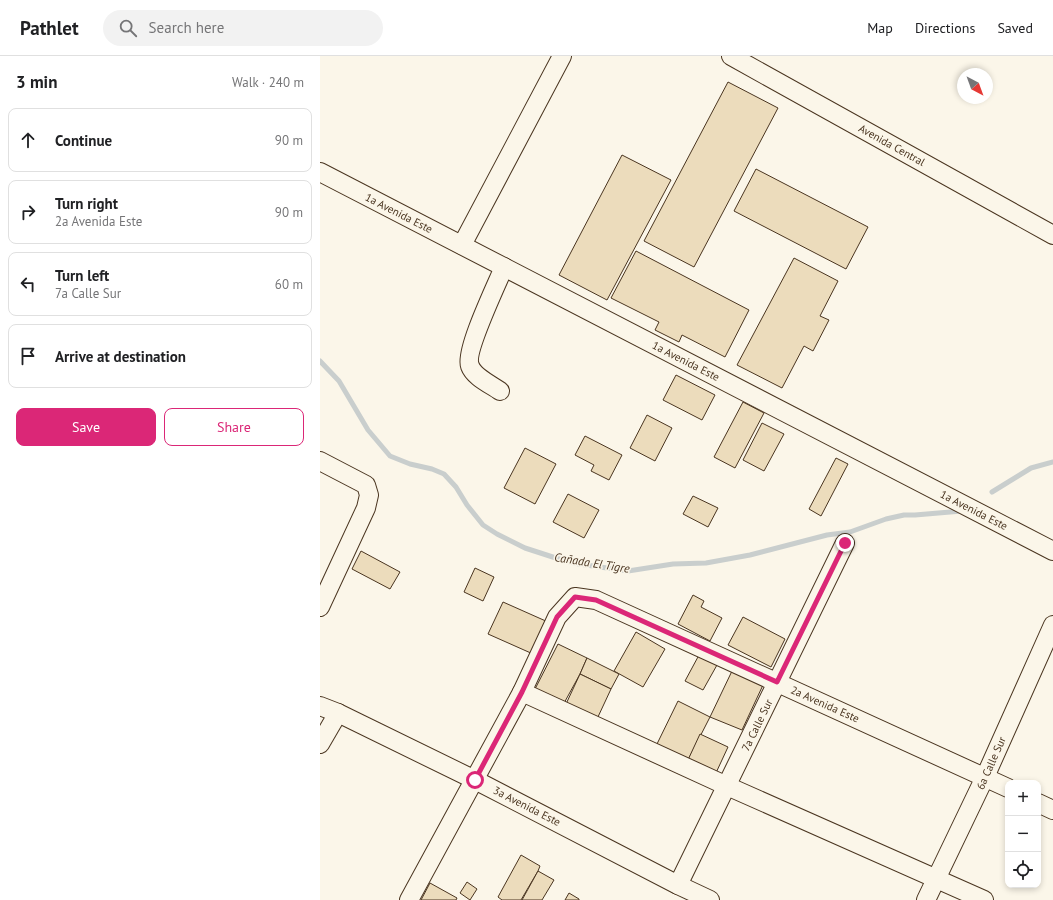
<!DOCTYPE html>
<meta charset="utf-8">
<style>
:root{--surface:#fff;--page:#f2f2f2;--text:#202124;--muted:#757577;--line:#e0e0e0;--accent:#db2777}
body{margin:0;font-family:"PT Sans",sans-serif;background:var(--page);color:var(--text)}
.controls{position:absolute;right:12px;bottom:12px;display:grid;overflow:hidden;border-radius:8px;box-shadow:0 2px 6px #0003}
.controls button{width:36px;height:36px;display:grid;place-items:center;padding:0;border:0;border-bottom:1px solid var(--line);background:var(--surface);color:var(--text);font:20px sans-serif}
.compass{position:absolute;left:637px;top:12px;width:36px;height:36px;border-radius:50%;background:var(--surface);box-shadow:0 2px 6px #0003;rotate:139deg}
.stop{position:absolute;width:12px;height:12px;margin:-9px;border:3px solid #db2777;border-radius:50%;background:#fff}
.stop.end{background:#db2777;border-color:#fff;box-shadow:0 1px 4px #0008}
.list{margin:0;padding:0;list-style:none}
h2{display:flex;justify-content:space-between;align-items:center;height:52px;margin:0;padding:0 16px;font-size:17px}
h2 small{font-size:13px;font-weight:400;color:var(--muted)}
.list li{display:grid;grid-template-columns:26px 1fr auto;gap:12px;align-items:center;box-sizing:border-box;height:64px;margin:0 8px 8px;padding:0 8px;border:1px solid var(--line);border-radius:8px}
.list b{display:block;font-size:15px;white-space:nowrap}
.list p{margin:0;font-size:13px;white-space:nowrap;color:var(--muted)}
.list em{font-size:13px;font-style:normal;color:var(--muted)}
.actions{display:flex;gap:8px;padding:12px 16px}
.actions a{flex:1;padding:9px 0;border:1px solid var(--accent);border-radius:8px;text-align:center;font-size:14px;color:var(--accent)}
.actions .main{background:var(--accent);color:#fff}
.icon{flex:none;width:22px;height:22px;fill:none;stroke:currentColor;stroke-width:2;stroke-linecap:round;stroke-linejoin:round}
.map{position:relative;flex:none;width:733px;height:844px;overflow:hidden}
header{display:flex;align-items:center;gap:24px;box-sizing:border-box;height:56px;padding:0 20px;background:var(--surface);border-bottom:1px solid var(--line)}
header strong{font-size:19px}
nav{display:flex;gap:22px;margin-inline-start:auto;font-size:14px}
.search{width:280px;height:36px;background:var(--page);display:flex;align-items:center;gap:10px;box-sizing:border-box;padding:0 14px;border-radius:22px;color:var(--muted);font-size:15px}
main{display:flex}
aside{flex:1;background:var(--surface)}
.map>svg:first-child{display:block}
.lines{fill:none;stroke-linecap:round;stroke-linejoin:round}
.stream{stroke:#c9cecd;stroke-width:5}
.building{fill:#ecdcbc;stroke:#4a3520}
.minor-casing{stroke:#4a3520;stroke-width:20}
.minor{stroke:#fbf6e9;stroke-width:18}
.route{stroke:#db2777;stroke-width:5}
.labels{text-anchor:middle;stroke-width:3;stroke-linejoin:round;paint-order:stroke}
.street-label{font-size:11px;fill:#4a3520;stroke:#fbf6e9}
.water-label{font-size:12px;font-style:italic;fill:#4a3520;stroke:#fbf6e9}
</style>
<header>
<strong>Pathlet</strong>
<div class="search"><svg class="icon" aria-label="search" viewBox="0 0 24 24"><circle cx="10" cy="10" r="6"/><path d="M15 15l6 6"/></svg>Search here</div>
<nav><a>Map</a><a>Directions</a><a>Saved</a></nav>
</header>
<main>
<aside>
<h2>3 min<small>Walk · 240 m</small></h2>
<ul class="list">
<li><svg class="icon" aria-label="ahead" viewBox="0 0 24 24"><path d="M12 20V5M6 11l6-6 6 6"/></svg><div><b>Continue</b></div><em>90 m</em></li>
<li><svg class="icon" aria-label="right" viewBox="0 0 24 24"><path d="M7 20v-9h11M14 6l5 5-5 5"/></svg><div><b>Turn right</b><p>2a Avenida Este</p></div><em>90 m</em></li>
<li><svg class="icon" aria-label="left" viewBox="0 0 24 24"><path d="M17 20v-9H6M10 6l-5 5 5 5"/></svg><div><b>Turn left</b><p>7a Calle Sur</p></div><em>60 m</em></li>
<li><svg class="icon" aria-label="arrive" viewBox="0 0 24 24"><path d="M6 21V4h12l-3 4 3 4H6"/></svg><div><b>Arrive at destination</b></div></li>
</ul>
<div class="actions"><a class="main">Save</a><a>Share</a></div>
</aside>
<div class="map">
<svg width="733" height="844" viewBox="0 0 733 844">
<rect width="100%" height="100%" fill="#fbf6e9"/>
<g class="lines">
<g class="stream">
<path d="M 0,305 L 19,325 L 48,374 L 70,400 L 90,408 L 112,413 L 124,418 L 136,431 L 147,449 L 163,469 L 177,478 L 205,492 L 242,504 L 259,508 L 308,515 L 353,508 L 386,507 L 430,499 L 507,479 L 530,476 L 566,463 L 584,459 L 595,459 L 642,455"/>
<path d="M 672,436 L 711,412 L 733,406"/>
</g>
</g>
<g class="building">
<path d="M 408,26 L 458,52 L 374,211 L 324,185 Z"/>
<path d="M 302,99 L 351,124 L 287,244 L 239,219 Z"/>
<path d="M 436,113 L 548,171 L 526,213 L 414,155 Z"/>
<path d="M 316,195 L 429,254 L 405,301 L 362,279 L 359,286 L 335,274 L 339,266 L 291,242 Z"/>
<path d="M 474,202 L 518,225 L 500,260 L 509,264 L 493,295 L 484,290 L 462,332 L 417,309 Z"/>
<path d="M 356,319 L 395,339 L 382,364 L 343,344 Z"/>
<path d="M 423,346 L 444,357 L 415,412 L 394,401 Z"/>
<path d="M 327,359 L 352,372 L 335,405 L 310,392 Z"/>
<path d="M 442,367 L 464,378 L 444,415 L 423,404 Z"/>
<path d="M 265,380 L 302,399 L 289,424 L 271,415 L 274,409 L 255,399 Z"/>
<path d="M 205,392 L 236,408 L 215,448 L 184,432 Z"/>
<path d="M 516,402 L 528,408 L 501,460 L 489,453 Z"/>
<path d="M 248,438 L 279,454 L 264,482 L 233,466 Z"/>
<path d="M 373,440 L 398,452 L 388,471 L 363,458 Z"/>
<path d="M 41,495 L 80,516 L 70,533 L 32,513 Z"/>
<path d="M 155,512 L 174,521 L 163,545 L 144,536 Z"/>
<path d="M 373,539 L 384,545 L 381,551 L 402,562 L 390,585 L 358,568 Z"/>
<path d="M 183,546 L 228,566 L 213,598 L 168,578 Z"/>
<path d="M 423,561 L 465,583 L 451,611 L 408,589 Z"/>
<path d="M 316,576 L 345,593 L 323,631 L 294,615 Z"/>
<path d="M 238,588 L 267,602 L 260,618 L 243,649 L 214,635 Z"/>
<path d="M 379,599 L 397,609 L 383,634 L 365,625 Z"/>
<path d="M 267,602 L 299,618 L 291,633 L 260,618 Z"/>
<path d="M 412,615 L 443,629 L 422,674 L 390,661 Z"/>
<path d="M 260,618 L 291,633 L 277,663 L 246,648 Z"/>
<path d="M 358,645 L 390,661 L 367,706 L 336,690 Z"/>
<path d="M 380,678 L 408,691 L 395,719 L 367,706 Z"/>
<path d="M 201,799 L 220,810 L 218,815 L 201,844 L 182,844 L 178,841 Z"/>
<path d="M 218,815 L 234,824 L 222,844 L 202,844 Z"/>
<path d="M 147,826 L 157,833 L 150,844 L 140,837 Z"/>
<path d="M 110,827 L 137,842 L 136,844 L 101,844 Z"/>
<path d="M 249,837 L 259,843 L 259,844 L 245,844 Z"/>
</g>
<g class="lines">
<defs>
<g id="minor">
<path d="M 411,0 L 733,179"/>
<path d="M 0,116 L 733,495"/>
<path d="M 142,189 L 242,0"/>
<path d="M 180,335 C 170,328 154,321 150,310 C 144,296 177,228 184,211"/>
<path d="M 0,405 L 46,429 L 49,439 L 46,452 L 0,551"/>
<path d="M 202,636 L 407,730 L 664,844"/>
<path d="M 0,650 L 18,657 L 155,724 L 358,829 L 390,844"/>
<path d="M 0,688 L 18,657"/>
<path d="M 718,747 L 733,754"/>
<path d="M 358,829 L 525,487"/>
<path d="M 89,844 L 202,636 L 237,561 L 255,541 L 276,544 L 688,732"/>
<path d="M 606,844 L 665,721 L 733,569"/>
</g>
</defs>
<use href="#minor" class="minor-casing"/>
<use href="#minor" class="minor"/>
</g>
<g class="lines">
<path class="route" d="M 155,724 L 202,636 L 237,561 L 255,541 L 276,544 L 457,626 L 525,487"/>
</g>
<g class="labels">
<g class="street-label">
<text transform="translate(572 89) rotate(29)" y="4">Avenida Central</text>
<text transform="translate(79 157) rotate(27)" y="4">1a Avenida Este</text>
<text transform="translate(366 305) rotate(27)" y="4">1a Avenida Este</text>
<text transform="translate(654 454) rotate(27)" y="4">1a Avenida Este</text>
<text transform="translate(505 648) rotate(24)" y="4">2a Avenida Este</text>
<text transform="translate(437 669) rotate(-64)" y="4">7a Calle Sur</text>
<text transform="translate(671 707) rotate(-66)" y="4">6a Calle Sur</text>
<text transform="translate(207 750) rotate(27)" y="4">3a Avenida Este</text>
</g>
<g class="water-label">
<text transform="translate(272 507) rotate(9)" y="4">Cañada El Tigre</text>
</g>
</g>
</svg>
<div class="controls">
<button>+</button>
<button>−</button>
<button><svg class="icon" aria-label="locate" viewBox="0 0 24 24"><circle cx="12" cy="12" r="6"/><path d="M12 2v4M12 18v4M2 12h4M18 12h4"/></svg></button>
</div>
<svg class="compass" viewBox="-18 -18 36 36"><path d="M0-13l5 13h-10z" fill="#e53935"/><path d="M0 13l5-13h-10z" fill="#757577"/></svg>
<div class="stop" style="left:155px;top:724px"></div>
<div class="stop end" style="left:525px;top:487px"></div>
</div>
</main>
